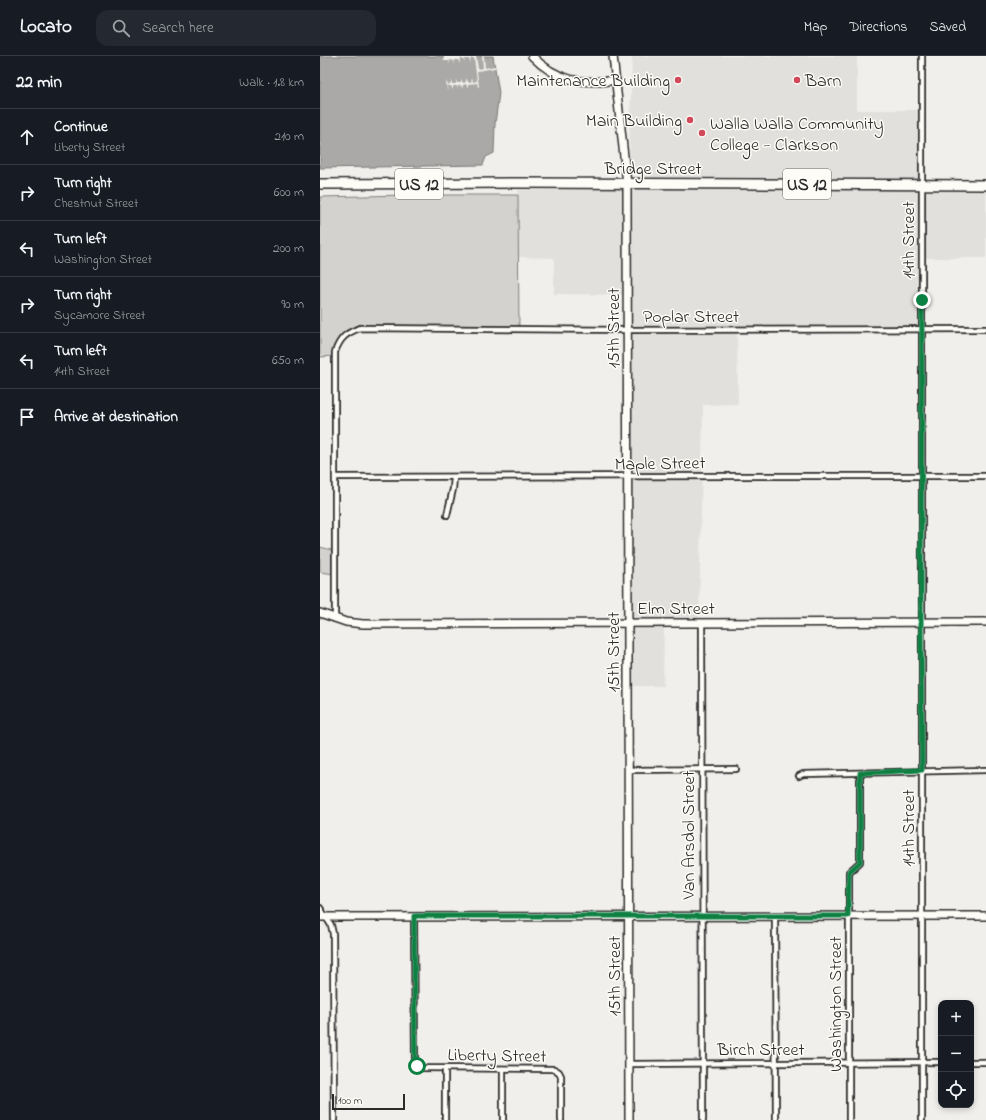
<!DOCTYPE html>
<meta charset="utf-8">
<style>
:root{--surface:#171b24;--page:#242831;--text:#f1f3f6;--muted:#9ea1a6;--line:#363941}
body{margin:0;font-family:"Indie Flower",sans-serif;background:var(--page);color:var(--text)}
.controls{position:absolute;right:12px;bottom:12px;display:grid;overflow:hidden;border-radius:8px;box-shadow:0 2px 6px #0003}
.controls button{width:36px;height:36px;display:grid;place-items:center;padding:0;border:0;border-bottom:1px solid var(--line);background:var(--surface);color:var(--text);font:20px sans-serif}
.scale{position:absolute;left:12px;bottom:10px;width:73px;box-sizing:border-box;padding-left:4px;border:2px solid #2b2b2b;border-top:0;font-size:11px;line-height:14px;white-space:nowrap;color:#2b2b2b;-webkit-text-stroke:3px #fdfcf7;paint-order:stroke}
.stop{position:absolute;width:12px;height:12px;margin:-9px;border:3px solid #0b8043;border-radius:50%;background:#fff}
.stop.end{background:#0b8043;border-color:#fff;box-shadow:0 1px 4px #0008}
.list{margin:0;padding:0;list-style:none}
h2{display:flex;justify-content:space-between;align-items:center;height:52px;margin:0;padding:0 16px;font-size:17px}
h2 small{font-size:13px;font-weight:400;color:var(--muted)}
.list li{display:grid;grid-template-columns:26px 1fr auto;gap:12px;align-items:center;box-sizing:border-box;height:56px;padding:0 16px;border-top:1px solid var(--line)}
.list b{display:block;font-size:15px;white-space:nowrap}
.list p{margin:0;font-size:13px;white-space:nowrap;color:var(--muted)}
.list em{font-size:13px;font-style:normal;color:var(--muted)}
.icon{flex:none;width:22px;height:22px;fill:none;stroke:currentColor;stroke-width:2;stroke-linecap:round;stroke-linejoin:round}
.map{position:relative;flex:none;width:666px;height:1064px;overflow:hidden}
header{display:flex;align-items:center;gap:24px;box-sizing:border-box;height:56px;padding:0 20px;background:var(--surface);border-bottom:1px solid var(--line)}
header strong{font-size:19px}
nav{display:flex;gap:22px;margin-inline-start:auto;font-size:14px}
.search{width:280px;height:36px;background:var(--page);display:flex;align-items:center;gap:10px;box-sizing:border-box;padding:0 14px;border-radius:12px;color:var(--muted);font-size:15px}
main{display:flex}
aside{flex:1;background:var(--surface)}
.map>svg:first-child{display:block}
.built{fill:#e1e0dc}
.green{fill:#d3d2cf;stroke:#7f7e7d}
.water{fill:#aaa9a7;stroke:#777775}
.pier{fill:#f0efeb}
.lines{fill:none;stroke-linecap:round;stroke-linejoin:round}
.street-casing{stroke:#2b2b2b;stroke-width:8}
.secondary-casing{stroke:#2b2b2b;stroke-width:10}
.primary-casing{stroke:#2b2b2b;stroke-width:10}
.highway-casing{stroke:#2b2b2b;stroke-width:12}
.street{stroke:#fdfcf7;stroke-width:4.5}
.secondary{stroke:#fdfcf7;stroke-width:7}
.primary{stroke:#fdfcf7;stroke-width:7}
.highway{stroke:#fdfcf7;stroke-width:9}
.route{stroke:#0b8043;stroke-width:5}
.poi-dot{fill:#d1495b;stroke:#fdfcf7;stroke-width:1.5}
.labels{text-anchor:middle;stroke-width:3;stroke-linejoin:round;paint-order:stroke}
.shield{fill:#fdfcf7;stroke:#6a6a68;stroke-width:1}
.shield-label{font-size:17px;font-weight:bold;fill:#2b2b2b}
.poi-label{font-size:18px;fill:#2b2b2b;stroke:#fdfcf7;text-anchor:end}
.street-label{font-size:18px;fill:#2b2b2b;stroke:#fdfcf7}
</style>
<header>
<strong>Locato</strong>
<div class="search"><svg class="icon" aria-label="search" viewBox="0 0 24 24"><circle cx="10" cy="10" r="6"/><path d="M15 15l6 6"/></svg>Search here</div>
<nav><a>Map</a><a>Directions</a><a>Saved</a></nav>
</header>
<main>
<aside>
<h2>22 min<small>Walk · 1.8 km</small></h2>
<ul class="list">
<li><svg class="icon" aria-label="ahead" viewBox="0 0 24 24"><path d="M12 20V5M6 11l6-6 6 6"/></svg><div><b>Continue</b><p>Liberty Street</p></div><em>210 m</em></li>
<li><svg class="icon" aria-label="right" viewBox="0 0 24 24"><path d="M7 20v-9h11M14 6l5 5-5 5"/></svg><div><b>Turn right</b><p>Chestnut Street</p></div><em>600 m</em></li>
<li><svg class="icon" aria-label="left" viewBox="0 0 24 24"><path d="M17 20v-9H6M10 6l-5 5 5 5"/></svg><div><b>Turn left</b><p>Washington Street</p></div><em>200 m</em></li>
<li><svg class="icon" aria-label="right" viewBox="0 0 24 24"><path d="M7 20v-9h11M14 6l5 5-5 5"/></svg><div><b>Turn right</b><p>Sycamore Street</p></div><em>90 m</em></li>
<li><svg class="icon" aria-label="left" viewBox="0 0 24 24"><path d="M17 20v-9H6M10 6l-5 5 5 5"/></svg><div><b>Turn left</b><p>14th Street</p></div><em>650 m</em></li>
<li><svg class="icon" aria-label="arrive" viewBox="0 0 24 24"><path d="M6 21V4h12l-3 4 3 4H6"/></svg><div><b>Arrive at destination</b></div></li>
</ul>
</aside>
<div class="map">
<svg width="666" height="1064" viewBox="0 0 666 1064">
<rect width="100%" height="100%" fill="#f0efeb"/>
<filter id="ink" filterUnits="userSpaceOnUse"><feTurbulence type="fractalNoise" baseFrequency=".025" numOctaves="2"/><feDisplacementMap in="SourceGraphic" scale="8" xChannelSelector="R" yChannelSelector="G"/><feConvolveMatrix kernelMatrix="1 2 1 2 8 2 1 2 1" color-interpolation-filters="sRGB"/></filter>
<g filter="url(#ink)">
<path class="built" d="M 312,0 L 537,0 L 537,54 L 601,54 L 601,128 L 666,129 L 666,202 L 602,202 L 602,274 L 417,274 L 418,348 L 383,349 L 379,567 L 344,567 L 343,630 L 309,630 L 308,239 L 234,238 L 234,202 L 198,201 L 198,134 L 325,132 L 455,134 L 455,122 L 323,121 L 316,117 L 312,111 L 309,101 Z"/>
<g class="green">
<path d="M 88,139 L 198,139 L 199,274 L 40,272 L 19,285 L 15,300 L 0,301 L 0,141 Z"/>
<path d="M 0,491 L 15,495 L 15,518 L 0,516 Z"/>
</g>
<path class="water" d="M 0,0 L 173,0 L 179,37 L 175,68 L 174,97 L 166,101 L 163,109 L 0,112 Z"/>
<path class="pier" d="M 124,0 L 139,0 L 140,2 L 142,2 L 143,0 L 145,1 L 156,0 L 158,13 L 163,12 L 162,0 L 164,0 L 165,12 L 175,10 L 175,12 L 157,15 L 159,31 L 158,31 L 157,27 L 148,28 L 148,32 L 146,28 L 143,29 L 142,33 L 141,29 L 138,30 L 138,33 L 137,30 L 133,30 L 133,34 L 131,30 L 128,30 L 127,35 L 126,25 L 128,29 L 131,28 L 131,24 L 132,28 L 136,28 L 136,23 L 137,27 L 141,27 L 141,23 L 143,27 L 146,26 L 146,22 L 148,26 L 151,26 L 152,21 L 153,26 L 157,25 L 154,2 L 151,2 L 150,7 L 149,3 L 145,3 L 144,7 L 144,4 L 141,3 L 139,8 L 139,4 L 135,4 L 134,9 L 134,5 L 130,4 L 129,9 L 129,5 L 124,5 Z"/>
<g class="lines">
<defs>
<g id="street">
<path d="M 602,0 L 602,1064"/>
<path d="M 15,421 L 416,420 L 666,420"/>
<path d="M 127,459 L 133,433 L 134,421"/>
<path d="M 15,563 L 15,296 C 20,282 26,277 40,272 L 308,274 L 666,273"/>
<path d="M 382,567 L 383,1064"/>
<path d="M 309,714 L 416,713"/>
<path d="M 479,720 L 483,718 L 666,714"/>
<path d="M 0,852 L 11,869 L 13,878 L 14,1064"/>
<path d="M 94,860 L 95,1004 L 97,1010 L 101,1012 L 234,1013 L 239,1016 L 241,1020 L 241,1064"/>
<path d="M 455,860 L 456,1064"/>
<path d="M 651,1006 L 666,1006"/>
<path d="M 309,1008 L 621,1006"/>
<path d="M 183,1013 L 183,1064"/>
<path d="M 125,1064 L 125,1013"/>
<path d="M 529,1064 L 529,816 L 540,806 L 540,717"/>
</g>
<g id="secondary">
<path d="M 212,0 C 236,25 263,29 296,24"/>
<path d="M 0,557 L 26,566 L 43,568 L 666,566"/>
<path d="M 0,861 L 666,860"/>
</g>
<path id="primary" d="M 293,0 L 307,128 L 309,1064"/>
<path id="highway" d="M 0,128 L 198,127 L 666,129"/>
</defs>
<use href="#street" class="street-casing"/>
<use href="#secondary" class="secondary-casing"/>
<use href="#primary" class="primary-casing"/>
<use href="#highway" class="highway-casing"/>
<use href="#street" class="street"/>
<use href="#secondary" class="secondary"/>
<use href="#primary" class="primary"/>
<use href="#highway" class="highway"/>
</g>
</g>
<g class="lines" filter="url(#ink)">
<path class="route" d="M 97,1010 L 95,1004 L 94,860 L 528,860 L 529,816 L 540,806 L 540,717 L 602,714 L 601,566 L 602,244"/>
</g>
<g class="poi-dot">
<circle cx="358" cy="24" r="4"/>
<circle cx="477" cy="24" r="4"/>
<circle cx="370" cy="64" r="4"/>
<circle cx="382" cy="77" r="4"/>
</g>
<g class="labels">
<g class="shield">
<rect x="75" y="113" width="48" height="30" rx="3"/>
<rect x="463" y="113" width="48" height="30" rx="3"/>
</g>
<g class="shield-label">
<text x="99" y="134">US 12</text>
<text x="487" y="134">US 12</text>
</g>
<g class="poi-label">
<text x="350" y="30">Maintenance Building</text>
<text x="485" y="30" text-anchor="start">Barn</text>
<text x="362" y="70">Main Building</text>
<text x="390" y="73" text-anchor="start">Walla Walla Community<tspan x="390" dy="21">College - Clarkson</tspan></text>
</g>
<g class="street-label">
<text x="333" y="118">Bridge Street</text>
<text transform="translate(588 184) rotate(-90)" y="6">14th Street</text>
<text x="371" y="266">Poplar Street</text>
<text transform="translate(293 272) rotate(-90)" y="6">15th Street</text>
<text transform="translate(340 407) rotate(-1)" y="6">Maple Street</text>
<text x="356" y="558">Elm Street</text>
<text transform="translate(293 596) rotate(-90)" y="6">15th Street</text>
<text transform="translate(588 772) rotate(-90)" y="6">14th Street</text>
<text transform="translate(368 779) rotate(-90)" y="6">Van Arsdol Street</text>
<text transform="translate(294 920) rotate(-90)" y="6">15th Street</text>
<text transform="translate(515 948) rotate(-90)" y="6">Washington Street</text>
<text x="441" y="999">Birch Street</text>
<text transform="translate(177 999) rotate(1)" y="6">Liberty Street</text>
</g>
</g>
</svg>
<div class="controls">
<button>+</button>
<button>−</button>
<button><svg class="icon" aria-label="locate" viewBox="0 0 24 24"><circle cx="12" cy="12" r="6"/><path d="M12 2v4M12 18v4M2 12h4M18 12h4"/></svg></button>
</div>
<div class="scale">100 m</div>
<div class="stop" style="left:97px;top:1010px"></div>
<div class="stop end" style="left:602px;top:244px"></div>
</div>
</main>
